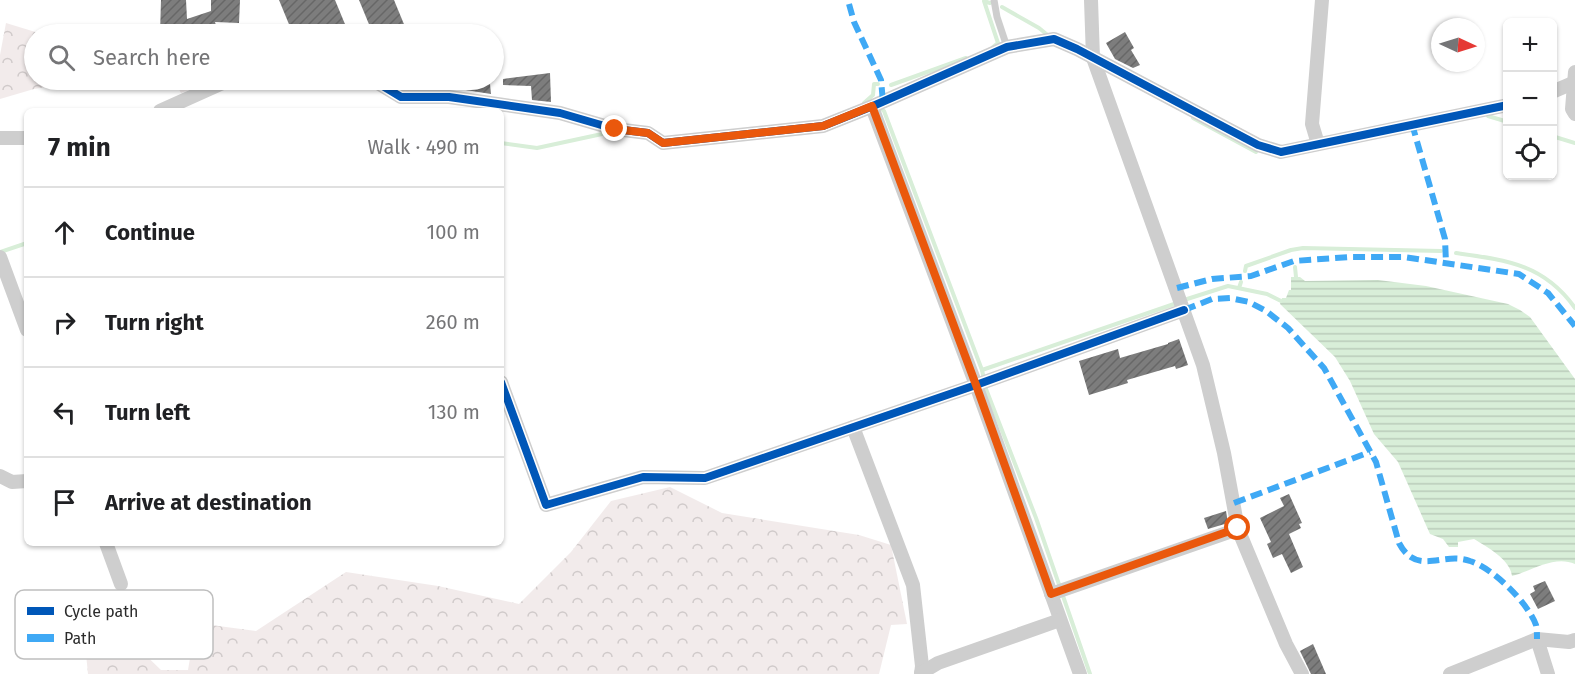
<!DOCTYPE html>
<meta charset="utf-8">
<style>
:root{--surface:#fff;--page:#f2f2f2;--text:#202124;--muted:#757577;--line:#e0e0e0}
body{margin:0;font-family:"Fira Sans",sans-serif;background:var(--page);color:var(--text)}
.controls{position:absolute;right:18px;top:18px;display:grid;overflow:hidden;border-radius:9px;box-shadow:0 2px 4px #0004}
.controls button{width:54px;height:54px;display:grid;place-items:center;padding:0;border:0;border-bottom:2px solid var(--line);background:var(--surface);color:var(--text);font:30px sans-serif}
.compass{position:absolute;left:1431px;top:18px;width:54px;height:54px;border-radius:50%;background:var(--surface);box-shadow:0 2px 4px #0004;rotate:94deg}
.stop{position:absolute;width:18px;height:18px;margin:-14px;border:4px solid #ea580c;border-radius:50%;background:#fff}
.stop.end{background:#ea580c;border-color:#fff;box-shadow:0 2px 6px #0008}
.list{margin:0;padding:0;list-style:none}
h2{display:flex;justify-content:space-between;align-items:center;height:78px;margin:0;padding:0 24px;font-size:26px}
h2 small{font-size:20px;font-weight:400;color:var(--muted)}
.list li{display:grid;grid-template-columns:39px 1fr auto;gap:18px;align-items:center;box-sizing:border-box;height:90px;padding:0 24px;border-top:2px solid var(--line)}
.list b{display:block;font-size:22px;white-space:nowrap}
.list em{font-size:20px;font-style:normal;color:var(--muted)}
.icon{flex:none;width:33px;height:33px;fill:none;stroke:currentColor;stroke-width:2;stroke-linecap:round;stroke-linejoin:round}
.map{position:relative;flex:none;width:1575px;height:674px;overflow:hidden}
.search{position:absolute;background:var(--surface);box-shadow:0 2px 4px #0004;left:24px;top:24px;width:480px;height:66px;display:flex;align-items:center;gap:15px;box-sizing:border-box;padding:0 21px;border-radius:33px;color:var(--muted);font-size:22px}
.panel{position:absolute;background:var(--surface);box-shadow:0 2px 4px #0004;left:24px;top:108px;width:480px;height:438px;border-radius:9px}
.map>svg:first-child{display:block}
.forest{fill:url(#forest-crowns)}
.water{fill:url(#water-rules)}
.lines{fill:none;stroke-linecap:round;stroke-linejoin:round}
.stream{stroke:#d8eed8;stroke-width:4}
.building{fill:url(#building-hatch)}
.lane{stroke:#cecece;stroke-width:7}
.street{stroke:#cecece;stroke-width:14}
.quiet{stroke:#3fa9f5;stroke-width:6;stroke-dasharray:12 6;stroke-linecap:butt}
.cycleway-casing{stroke:#fff;stroke-width:11}
.cycleway{stroke:#0057b8;stroke-width:8}
.route{stroke:#ea580c;stroke-width:8}
.key{fill:#fff;stroke:#bfbfbf;stroke-width:1.5}
.key-label{font-size:16px;fill:#2b2b2b}
</style>
<div class="map">
<svg width="1575" height="674" viewBox="0 0 1575 674">
<defs>
<pattern id="forest-crowns" width="20" height="18" patternUnits="userSpaceOnUse" patternTransform="scale(1.5)"><rect width="20" height="18" fill="#f2ebeb"/><path d="M2 6a3 3 0 1 1 6 0M12 15a3 3 0 1 1 6 0" fill="none" stroke="#d0caca"/></pattern>
<pattern id="water-rules" width="6" height="5" patternUnits="userSpaceOnUse" patternTransform="scale(1.5)"><rect width="6" height="5" fill="#d8eed8"/><path d="M0 2.5h6" fill="none" stroke="#baccba"/></pattern>
<pattern id="building-hatch" width="6" height="6" patternUnits="userSpaceOnUse" patternTransform="scale(1.5)"><rect width="6" height="6" fill="#7d7d7d"/><path d="M-1 1l2-2M0 6l6-6M5 7l2-2" fill="none" stroke="#676767"/></pattern>
</defs>
<rect width="100%" height="100%" fill="#fff"/>
<g class="forest">
<path d="M 6,23 L 42,34 L 34,34 L 34,80 L 218,80 L 181,93 L 175,82 L 62,84 L 34,89 L 0,99 L 0,55 Z"/>
<path d="M 670,487 L 722,513 L 859,535 L 891,545 L 907,624 L 891,625 L 879,674 L 88,674 L 82,613 L 101,612 L 161,670 L 188,670 L 196,623 L 256,631 L 346,572 L 438,586 L 519,604 L 571,552 L 611,501 Z"/>
</g>
<path class="water" d="M 1291,277 L 1300,277 L 1305,281 L 1378,280 L 1426,286 L 1508,304 L 1520,310 L 1530,317 L 1575,379 L 1575,564 C 1554,555 1532,571 1512,576 C 1510,559 1487,547 1474,539 L 1458,542 L 1458,547 L 1449,547 L 1443,539 L 1430,534 L 1398,462 L 1374,434 L 1350,381 L 1335,357 L 1280,304 L 1282,298 L 1286,298 L 1289,290 L 1291,290 Z"/>
<g class="lines">
<g class="stream">
<path d="M 990,3 L 984,1 L 998,43 L 993,47"/>
<path d="M 1002,7 L 1039,28 L 1050,37"/>
<path d="M 891,85 L 966,58"/>
<path d="M 864,103 L 873,95 L 874,84 L 878,84"/>
<path d="M 879,107 L 884,111 L 982,370 L 1177,303"/>
<path d="M 1488,116 L 1508,122"/>
<path d="M 1193,118 L 1256,152"/>
<path d="M 1552,136 L 1575,143"/>
<path d="M 501,143 L 537,148 L 602,134"/>
<path d="M 0,252 L 27,243"/>
<path d="M 1456,253 C 1506,260 1544,264 1575,308"/>
<path d="M 1295,267 L 1296,277"/>
<path d="M 1245,271 L 1246,266 L 1291,250 L 1303,248 L 1441,251"/>
<path d="M 1239,288 L 1241,282"/>
<path d="M 1184,300 L 1228,286 L 1267,294 L 1281,301"/>
<path d="M 982,370 L 986,389 L 1036,518 L 1090,674"/>
</g>
</g>
<g class="building">
<path d="M 161,0 L 186,0 L 187,19 L 211,11 L 211,0 L 240,0 L 239,23 L 215,22 L 218,32 L 210,34 L 160,34 Z"/>
<path d="M 279,0 L 335,0 L 347,29 L 333,34 L 293,34 Z"/>
<path d="M 359,0 L 394,0 L 408,34 L 373,34 Z"/>
<path d="M 1125,32 L 1134,48 L 1131,50 L 1140,65 L 1133,68 L 1115,59 L 1106,43 Z"/>
<path d="M 550,73 L 551,102 L 532,100 L 531,86 L 503,85 L 503,79 Z"/>
<path d="M 490,84 L 491,94 L 453,88 Z"/>
<path d="M 1179,339 L 1188,365 L 1176,369 L 1175,366 L 1127,380 L 1128,383 L 1089,395 L 1079,361 L 1118,349 L 1120,358 L 1168,344 L 1168,343 Z"/>
<path d="M 1289,494 L 1302,523 L 1299,524 L 1301,528 L 1289,534 L 1303,567 L 1291,573 L 1282,554 L 1273,558 L 1267,544 L 1271,542 L 1260,518 L 1284,506 L 1280,498 Z"/>
<path d="M 1226,511 L 1228,523 L 1208,529 L 1204,518 Z"/>
<path d="M 1545,581 L 1555,601 L 1538,609 L 1530,594 L 1535,591 L 1533,586 Z"/>
<path d="M 1313,644 L 1326,674 L 1311,674 L 1300,651 Z"/>
</g>
<g class="lines">
<path class="lane" d="M 994,0 L 997,17 L 1007,47"/>
<g class="street">
<path d="M 1091,0 L 1093,58 L 1203,365 L 1224,453 L 1238,529 L 1286,644 L 1302,674"/>
<path d="M 1575,72 L 1572,109 L 1575,114"/>
<path d="M 373,80 L 401,97 L 449,97 L 560,113 L 615,129 L 648,133 L 663,143 L 823,126 L 873,106 L 1007,47 L 1054,39 L 1077,49 L 1258,145 L 1281,152 L 1508,105"/>
<path d="M 1552,92 L 1573,83"/>
<path d="M 872,107 L 976,385 L 1080,674"/>
<path d="M 160,111 L 229,80"/>
<path d="M 0,138 L 27,138"/>
<path d="M 1318,144 L 1312,124 L 1322,0"/>
<path d="M 0,257 L 27,330"/>
<path d="M 501,382 L 546,505 L 643,477 L 705,478 L 976,385 L 1184,310"/>
<path d="M 853,427 L 913,585 L 922,666 L 921,674"/>
<path d="M 0,476 L 12,482 L 27,481"/>
<path d="M 106,543 L 121,584"/>
<path d="M 1051,594 L 1238,529"/>
<path d="M 1537,639 L 1548,674"/>
<path d="M 921,673 L 938,663 L 1060,620"/>
<path d="M 1450,674 L 1537,639 L 1569,642 L 1575,640"/>
</g>
<g class="quiet">
<path d="M 849,4 L 854,22 L 881,80 L 883,102"/>
<path d="M 1412,124 L 1445,239 L 1446,263"/>
<path d="M 1177,288 L 1212,279 L 1251,276 L 1294,261 L 1350,257 L 1404,257 L 1519,274 L 1548,293 L 1575,326"/>
<path d="M 1184,310 L 1212,299 L 1230,298 L 1249,302 L 1266,311 L 1288,328 L 1324,368 L 1376,462 L 1399,543 C 1417,577 1442,551 1470,561 C 1493,568 1528,603 1536,625 C 1537,629 1537,635 1537,639"/>
<path d="M 1234,503 L 1370,452"/>
</g>
<defs>
<g id="cycleway">
<path d="M 373,80 L 401,97 L 449,97 L 560,113 L 615,129 L 648,133 L 663,143 L 823,126 L 873,106 L 1007,47 L 1054,39 L 1077,49 L 1258,145 L 1281,152 L 1508,105"/>
<path d="M 501,382 L 546,505 L 643,477 L 705,478 L 976,385 L 1184,310"/>
</g>
</defs>
<use href="#cycleway" class="cycleway-casing"/>
<use href="#cycleway" class="cycleway"/>
</g>
<g class="lines">
<path class="route" d="M 615,129 L 648,133 L 663,143 L 823,126 L 872,106 L 976,385 L 1051,594 L 1238,528"/>
</g>
<rect x="15" y="590" width="198" height="69" rx="9" class="key"/>
<rect x="27" y="607" width="27" height="8" fill="#0057b8"/>
<rect x="27" y="634" width="27" height="8" fill="#3fa9f5"/>
<g class="key-label">
<text x="64" y="617">Cycle path</text>
<text x="64" y="644">Path</text>
</g>
</svg>
<div class="controls">
<button>+</button>
<button>−</button>
<button><svg class="icon" aria-label="locate" viewBox="0 0 24 24"><circle cx="12" cy="12" r="6"/><path d="M12 2v4M12 18v4M2 12h4M18 12h4"/></svg></button>
</div>
<svg class="compass" viewBox="-18 -18 36 36"><path d="M0-13l5 13h-10z" fill="#e53935"/><path d="M0 13l5-13h-10z" fill="#757577"/></svg>
<div class="stop" style="left:1238px;top:528px"></div>
<div class="stop end" style="left:615px;top:129px"></div>
<div class="search"><svg class="icon" aria-label="search" viewBox="0 0 24 24"><circle cx="10" cy="10" r="6"/><path d="M15 15l6 6"/></svg>Search here</div>
<section class="panel">
<h2>7 min<small>Walk · 490 m</small></h2>
<ul class="list">
<li><svg class="icon" aria-label="ahead" viewBox="0 0 24 24"><path d="M12 20V5M6 11l6-6 6 6"/></svg><div><b>Continue</b></div><em>100 m</em></li>
<li><svg class="icon" aria-label="right" viewBox="0 0 24 24"><path d="M7 20v-9h11M14 6l5 5-5 5"/></svg><div><b>Turn right</b></div><em>260 m</em></li>
<li><svg class="icon" aria-label="left" viewBox="0 0 24 24"><path d="M17 20v-9H6M10 6l-5 5 5 5"/></svg><div><b>Turn left</b></div><em>130 m</em></li>
<li><svg class="icon" aria-label="arrive" viewBox="0 0 24 24"><path d="M6 21V4h12l-3 4 3 4H6"/></svg><div><b>Arrive at destination</b></div></li>
</ul>
</section>
</div>
